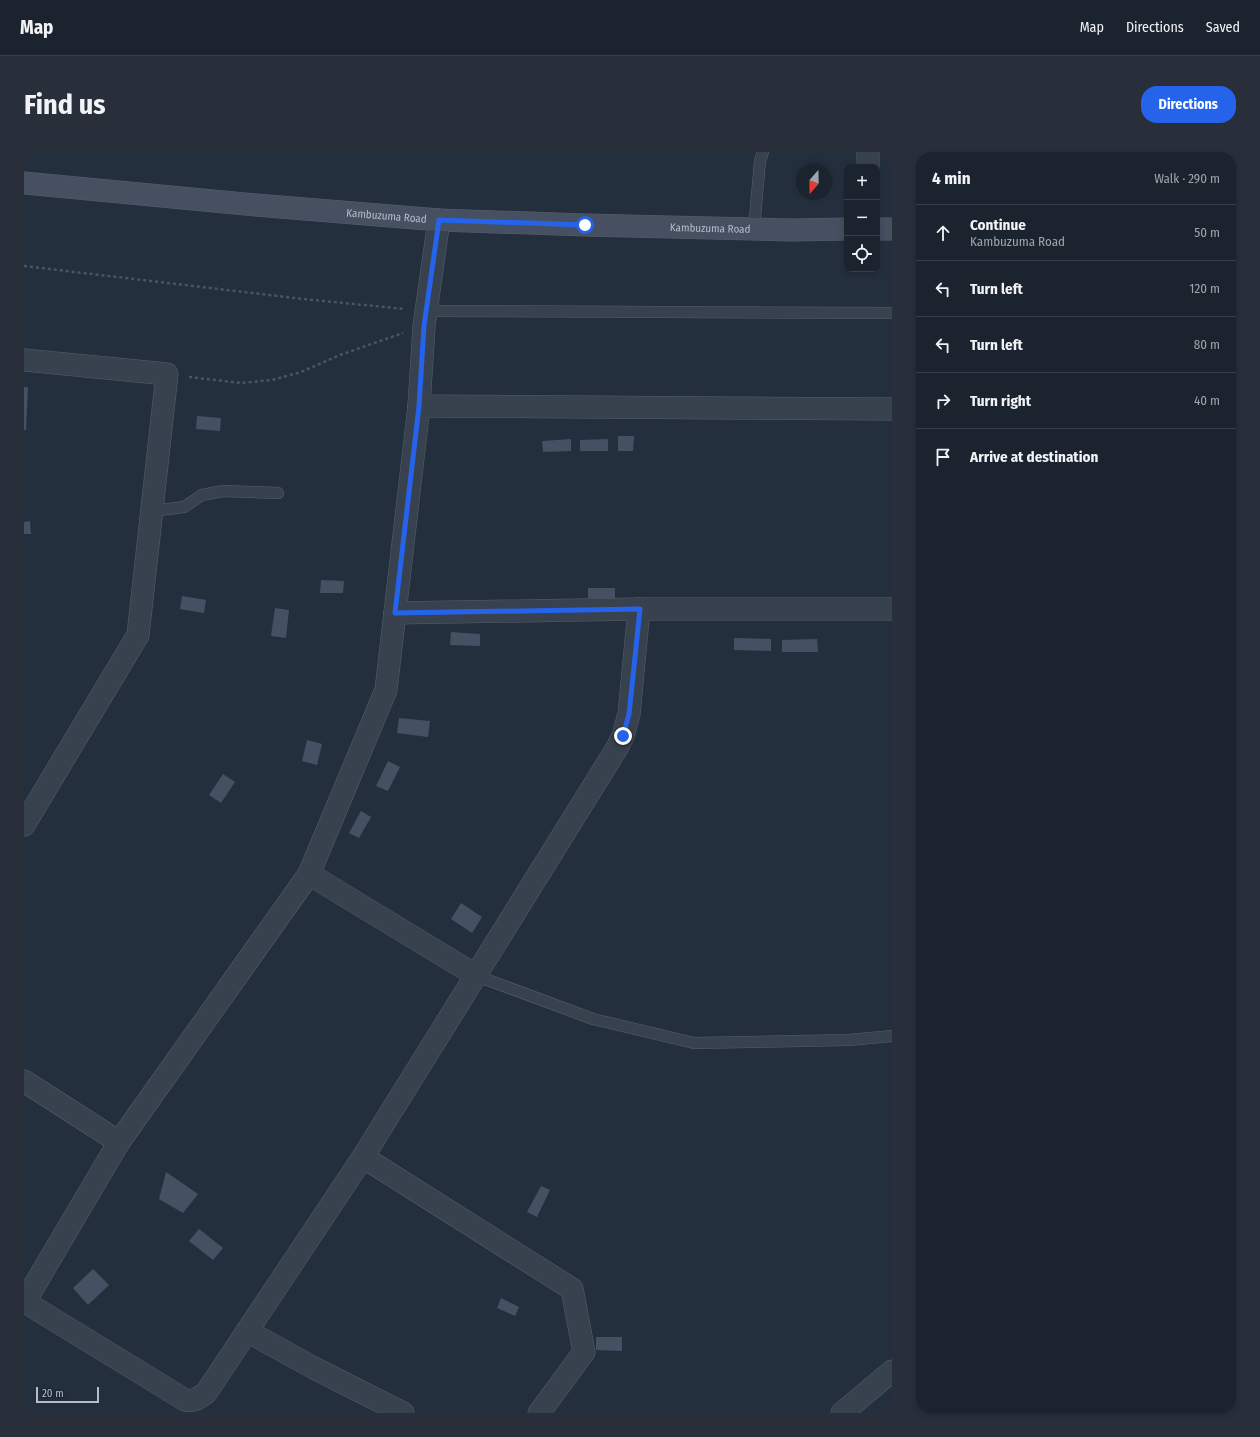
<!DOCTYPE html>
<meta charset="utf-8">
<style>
:root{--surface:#1b232e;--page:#282f3a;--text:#f1f3f6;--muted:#a0a4aa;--line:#39404a;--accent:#2563eb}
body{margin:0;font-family:"Fira Sans Condensed",sans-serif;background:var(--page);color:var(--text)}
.controls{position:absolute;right:12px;top:12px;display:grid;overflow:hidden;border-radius:8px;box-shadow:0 2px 6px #0003}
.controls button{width:36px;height:36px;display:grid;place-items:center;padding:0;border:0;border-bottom:1px solid var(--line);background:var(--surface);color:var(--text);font:20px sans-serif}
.compass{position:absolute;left:772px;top:12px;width:36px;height:36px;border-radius:50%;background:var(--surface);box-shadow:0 2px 6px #0003;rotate:200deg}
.scale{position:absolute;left:12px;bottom:10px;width:63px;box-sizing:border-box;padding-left:4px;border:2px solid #b4bcc9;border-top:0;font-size:11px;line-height:14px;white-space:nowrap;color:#b4bcc9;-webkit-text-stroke:3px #1d2633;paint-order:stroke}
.stop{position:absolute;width:12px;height:12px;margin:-9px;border:3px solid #2563eb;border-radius:50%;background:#fff}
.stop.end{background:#2563eb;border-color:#fff;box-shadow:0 1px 4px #0008}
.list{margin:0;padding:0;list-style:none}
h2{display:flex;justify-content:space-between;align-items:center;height:52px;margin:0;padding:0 16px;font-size:17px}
h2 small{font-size:13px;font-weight:400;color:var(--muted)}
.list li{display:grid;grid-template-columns:26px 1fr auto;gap:12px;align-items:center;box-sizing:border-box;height:56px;padding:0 16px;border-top:1px solid var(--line)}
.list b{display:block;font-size:15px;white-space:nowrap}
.list p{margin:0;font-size:13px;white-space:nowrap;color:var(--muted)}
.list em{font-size:13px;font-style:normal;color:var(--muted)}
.icon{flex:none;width:22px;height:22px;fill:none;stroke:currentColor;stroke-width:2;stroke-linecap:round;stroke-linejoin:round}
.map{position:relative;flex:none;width:868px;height:1261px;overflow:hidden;border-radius:16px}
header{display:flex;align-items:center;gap:24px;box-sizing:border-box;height:56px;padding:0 20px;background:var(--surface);border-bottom:1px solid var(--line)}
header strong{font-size:19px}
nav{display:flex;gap:22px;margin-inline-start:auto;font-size:14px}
.intro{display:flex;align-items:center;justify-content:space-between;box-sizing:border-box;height:96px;padding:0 24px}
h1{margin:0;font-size:28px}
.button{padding:10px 18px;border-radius:16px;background:var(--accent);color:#fff;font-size:14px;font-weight:700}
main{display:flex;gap:24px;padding:0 24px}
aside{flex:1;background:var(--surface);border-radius:16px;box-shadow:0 2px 6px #0003}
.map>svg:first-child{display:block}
.building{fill:#455162}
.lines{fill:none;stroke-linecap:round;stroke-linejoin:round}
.lane-casing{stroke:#565f6c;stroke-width:12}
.street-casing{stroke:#565f6c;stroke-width:23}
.secondary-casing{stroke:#565f6c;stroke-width:23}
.path{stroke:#44595c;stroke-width:2.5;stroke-dasharray:3 3;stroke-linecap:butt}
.lane{stroke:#38414e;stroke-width:11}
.street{stroke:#38414e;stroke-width:22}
.secondary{stroke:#465061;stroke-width:22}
.route{stroke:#2563eb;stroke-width:5}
.labels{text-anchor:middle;stroke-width:3;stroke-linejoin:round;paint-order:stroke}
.street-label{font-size:11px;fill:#b4bcc9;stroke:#1d2633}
</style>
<header>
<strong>Map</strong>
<nav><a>Map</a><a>Directions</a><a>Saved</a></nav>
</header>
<div class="intro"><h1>Find us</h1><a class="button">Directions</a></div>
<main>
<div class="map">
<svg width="868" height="1261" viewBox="0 0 868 1261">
<rect width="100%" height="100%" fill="#242f3e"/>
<g class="building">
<path d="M 0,235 L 4,235 L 2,278 L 0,278 Z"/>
<path d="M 173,264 L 197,266 L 196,279 L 172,277 Z"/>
<path d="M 594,284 L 610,284 L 609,299 L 594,299 Z"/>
<path d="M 547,287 L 547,299 L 519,300 L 518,289 Z"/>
<path d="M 584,287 L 584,299 L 556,299 L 556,288 Z"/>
<path d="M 6,369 L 7,382 L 0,382 L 0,370 Z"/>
<path d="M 297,428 L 320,429 L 319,441 L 296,441 Z"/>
<path d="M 564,436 L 591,436 L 591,447 L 564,446 Z"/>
<path d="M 158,444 L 182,448 L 180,461 L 156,457 Z"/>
<path d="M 251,456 L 265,458 L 262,486 L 247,484 Z"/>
<path d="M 427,480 L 456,482 L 456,494 L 426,493 Z"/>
<path d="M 710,486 L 747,487 L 747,499 L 710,498 Z"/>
<path d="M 793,487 L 794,500 L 758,500 L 758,488 Z"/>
<path d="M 375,566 L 406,569 L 404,585 L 373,581 Z"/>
<path d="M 283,588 L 298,592 L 293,613 L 278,609 Z"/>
<path d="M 364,609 L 376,615 L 364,639 L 352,634 Z"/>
<path d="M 199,622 L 211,630 L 197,651 L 185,643 Z"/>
<path d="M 337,659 L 347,665 L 335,686 L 325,681 Z"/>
<path d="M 437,751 L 458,765 L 448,781 L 427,767 Z"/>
<path d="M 142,1020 L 174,1042 L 159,1061 L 135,1047 Z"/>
<path d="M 517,1034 L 526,1038 L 513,1065 L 503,1060 Z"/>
<path d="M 175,1077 L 199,1096 L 189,1108 L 165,1089 Z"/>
<path d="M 69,1117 L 85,1133 L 64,1153 L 49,1136 Z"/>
<path d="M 477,1146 L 495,1155 L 491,1164 L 473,1156 Z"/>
<path d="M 572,1185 L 598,1185 L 598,1199 L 572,1198 Z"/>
</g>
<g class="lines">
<defs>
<g id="lane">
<path d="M 730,77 L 736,9 L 739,0"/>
<path d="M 402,159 L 868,161"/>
<path d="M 128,359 L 160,355 L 178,343 L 199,339 L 254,341"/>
<path d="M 453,824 L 569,867 L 670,891 L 825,888 L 868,884"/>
</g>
<g id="street">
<path d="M 844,0 L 844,15"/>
<path d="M 0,208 L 143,222 L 114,483 L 0,673"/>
<path d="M 395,254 L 868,257"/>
<path d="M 371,461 L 615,457 L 868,457"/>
<path d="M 285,722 L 453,824"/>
<path d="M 0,929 L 95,990"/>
<path d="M 339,1005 L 548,1137 L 560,1200 L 515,1261"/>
<path d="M 1,1150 L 161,1248 C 170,1250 175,1246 182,1241 L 339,1005 L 593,596 L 599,584 L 605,562 L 615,457"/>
<path d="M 0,1151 L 95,990 L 285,722 L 362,538 L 395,254 L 400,174 L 415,68"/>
<path d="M 223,1179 L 290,1216 L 379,1261"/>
<path d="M 818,1261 L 868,1219"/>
</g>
<g id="secondary">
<path id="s1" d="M 0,31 L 232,53 L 415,68 L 561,73 L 768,78 L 823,77"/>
<path d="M 853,77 L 868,77"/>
</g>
</defs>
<use href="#lane" class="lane-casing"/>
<use href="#street" class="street-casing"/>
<use href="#secondary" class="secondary-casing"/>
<g class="path">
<path d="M 0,114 L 279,147 L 381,157"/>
<path d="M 165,225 L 217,231 L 248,228 L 277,220 L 316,203 L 379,181"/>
</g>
<use href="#lane" class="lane"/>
<use href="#street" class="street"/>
<use href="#secondary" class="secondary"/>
</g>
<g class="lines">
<path class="route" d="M 561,73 L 415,68 L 400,174 L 395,254 L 371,461 L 616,457 L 605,562 L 599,584"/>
</g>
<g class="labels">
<g class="street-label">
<text dy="4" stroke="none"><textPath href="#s1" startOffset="364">Kambuzuma Road</textPath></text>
<text dy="4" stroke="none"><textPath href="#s1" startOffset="688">Kambuzuma Road</textPath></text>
</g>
</g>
</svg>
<div class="controls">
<button>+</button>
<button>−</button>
<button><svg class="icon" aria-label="locate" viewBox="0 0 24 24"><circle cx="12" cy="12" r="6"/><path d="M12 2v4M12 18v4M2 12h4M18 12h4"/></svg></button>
</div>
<svg class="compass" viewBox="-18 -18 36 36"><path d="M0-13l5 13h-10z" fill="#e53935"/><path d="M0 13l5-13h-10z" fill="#a0a4aa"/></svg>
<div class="scale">20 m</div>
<div class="stop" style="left:561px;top:73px"></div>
<div class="stop end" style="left:599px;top:584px"></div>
</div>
<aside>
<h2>4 min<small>Walk · 290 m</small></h2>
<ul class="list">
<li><svg class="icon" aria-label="ahead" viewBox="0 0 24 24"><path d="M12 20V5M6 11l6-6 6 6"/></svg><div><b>Continue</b><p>Kambuzuma Road</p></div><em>50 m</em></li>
<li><svg class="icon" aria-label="left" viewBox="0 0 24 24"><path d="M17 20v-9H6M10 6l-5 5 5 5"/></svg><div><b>Turn left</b></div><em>120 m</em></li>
<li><svg class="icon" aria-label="left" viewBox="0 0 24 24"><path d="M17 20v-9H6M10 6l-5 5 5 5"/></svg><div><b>Turn left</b></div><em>80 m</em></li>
<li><svg class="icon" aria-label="right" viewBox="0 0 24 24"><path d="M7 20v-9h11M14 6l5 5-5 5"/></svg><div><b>Turn right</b></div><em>40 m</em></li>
<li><svg class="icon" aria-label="arrive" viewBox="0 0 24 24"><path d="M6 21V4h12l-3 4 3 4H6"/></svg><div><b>Arrive at destination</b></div></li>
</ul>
</aside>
</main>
